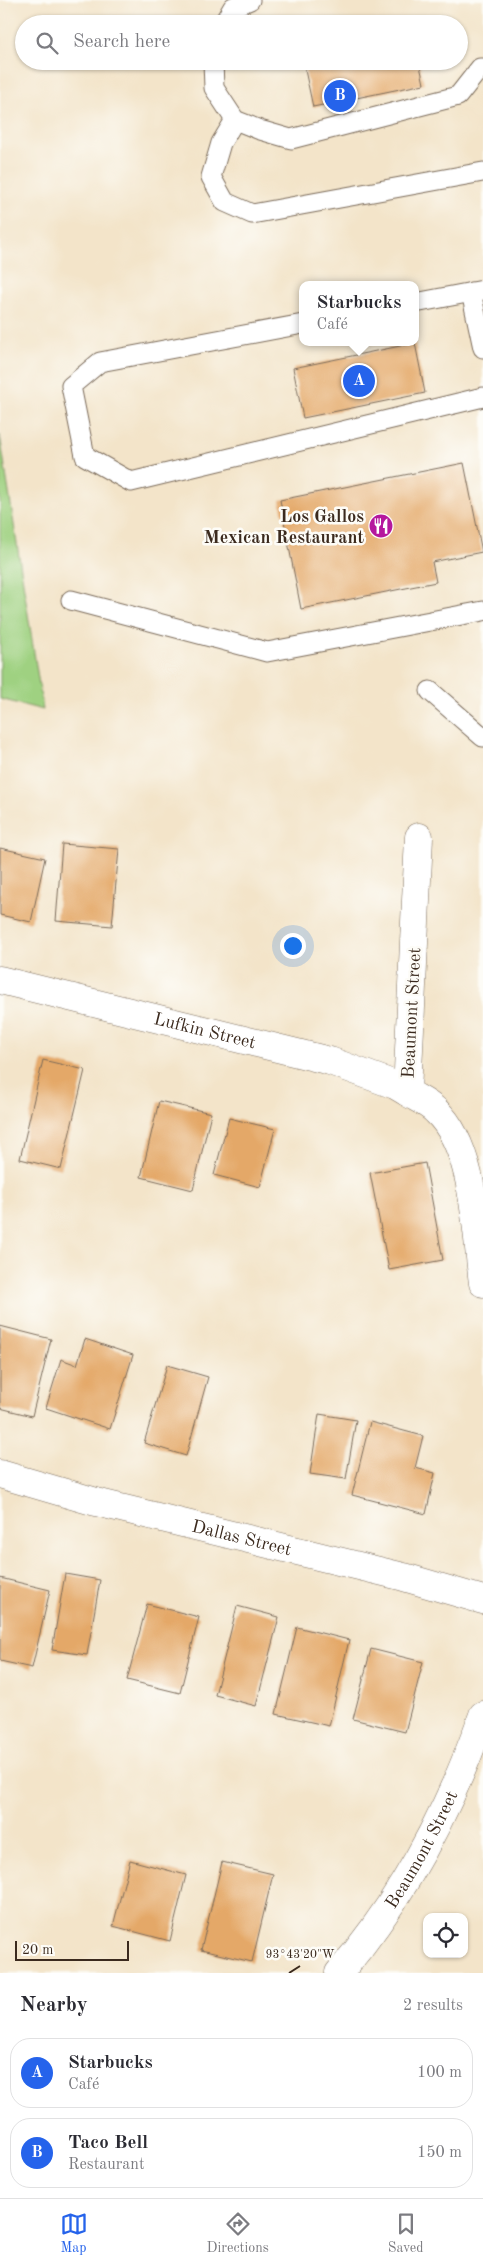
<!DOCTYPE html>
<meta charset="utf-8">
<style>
:root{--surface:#fff;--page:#f7f7f7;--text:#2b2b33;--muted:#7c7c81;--line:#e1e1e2;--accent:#2563eb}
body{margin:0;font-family:"Old Standard TT",serif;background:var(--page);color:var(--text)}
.controls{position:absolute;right:15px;bottom:15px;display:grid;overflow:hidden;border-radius:10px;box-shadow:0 1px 4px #0004}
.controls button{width:45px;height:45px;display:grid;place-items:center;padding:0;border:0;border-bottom:1px solid var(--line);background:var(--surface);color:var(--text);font:25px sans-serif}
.scale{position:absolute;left:15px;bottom:12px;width:114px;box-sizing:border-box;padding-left:5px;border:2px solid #3b2a1e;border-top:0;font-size:14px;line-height:18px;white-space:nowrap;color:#3b2a1e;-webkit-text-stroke:4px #fdfcf7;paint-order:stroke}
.you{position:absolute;left:292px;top:945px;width:18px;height:18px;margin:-12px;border:4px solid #fff;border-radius:50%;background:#1a73e8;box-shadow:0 0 0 8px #1a73e833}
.badge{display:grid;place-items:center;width:32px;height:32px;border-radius:50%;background:var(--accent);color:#fff;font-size:16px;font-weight:700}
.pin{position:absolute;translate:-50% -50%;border:2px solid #fff;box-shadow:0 1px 5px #0006}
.popup{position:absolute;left:299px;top:281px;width:120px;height:65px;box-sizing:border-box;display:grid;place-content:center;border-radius:10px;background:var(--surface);filter:drop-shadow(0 1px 4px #0005);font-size:16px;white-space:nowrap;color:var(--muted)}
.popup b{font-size:19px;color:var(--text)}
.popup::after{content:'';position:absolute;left:50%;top:100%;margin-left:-10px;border:10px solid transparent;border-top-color:var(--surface)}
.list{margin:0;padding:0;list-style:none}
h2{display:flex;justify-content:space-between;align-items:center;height:65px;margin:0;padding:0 20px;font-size:21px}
h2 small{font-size:16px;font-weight:400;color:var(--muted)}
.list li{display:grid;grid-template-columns:32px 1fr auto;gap:15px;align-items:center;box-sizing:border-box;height:70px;margin:0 10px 10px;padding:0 10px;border:1px solid var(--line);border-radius:20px}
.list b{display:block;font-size:19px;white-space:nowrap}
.list p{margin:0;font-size:16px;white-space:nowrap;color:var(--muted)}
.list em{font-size:16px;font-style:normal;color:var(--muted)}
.icon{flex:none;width:28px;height:28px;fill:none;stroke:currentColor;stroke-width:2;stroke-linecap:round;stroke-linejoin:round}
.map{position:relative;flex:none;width:483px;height:1973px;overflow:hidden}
.search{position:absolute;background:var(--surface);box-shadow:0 1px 4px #0004;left:15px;right:15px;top:15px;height:55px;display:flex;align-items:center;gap:12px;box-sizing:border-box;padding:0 18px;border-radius:28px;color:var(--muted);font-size:19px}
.sheet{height:225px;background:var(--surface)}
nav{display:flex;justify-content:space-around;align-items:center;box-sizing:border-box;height:70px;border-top:1px solid var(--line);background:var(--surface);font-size:14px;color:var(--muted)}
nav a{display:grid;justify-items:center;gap:2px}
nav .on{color:var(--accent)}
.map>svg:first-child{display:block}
.green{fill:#9fd181;stroke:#6d7e50}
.building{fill:#e4a867}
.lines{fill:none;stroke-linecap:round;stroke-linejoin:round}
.lane-casing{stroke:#7b6b5a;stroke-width:21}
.street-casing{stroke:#7b6b5a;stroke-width:29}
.lane{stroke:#fff;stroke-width:19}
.street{stroke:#fff;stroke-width:28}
.ticks{fill:none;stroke:#3b2a1e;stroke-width:2}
.labels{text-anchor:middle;stroke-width:5;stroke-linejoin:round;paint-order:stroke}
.poi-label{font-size:18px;font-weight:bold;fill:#3b2a1e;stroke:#fdfcf7;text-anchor:end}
.street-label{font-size:18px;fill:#3b2a1e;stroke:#fdfcf7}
.ticks-label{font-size:12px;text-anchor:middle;fill:#3b2a1e;stroke:#fdfcf7;stroke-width:5;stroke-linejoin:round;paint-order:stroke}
</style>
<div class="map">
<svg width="483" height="1973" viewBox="0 0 483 1973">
<rect width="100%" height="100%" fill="#fdfcf7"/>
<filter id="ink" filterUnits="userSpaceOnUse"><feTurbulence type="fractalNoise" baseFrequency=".02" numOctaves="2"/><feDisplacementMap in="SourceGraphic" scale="10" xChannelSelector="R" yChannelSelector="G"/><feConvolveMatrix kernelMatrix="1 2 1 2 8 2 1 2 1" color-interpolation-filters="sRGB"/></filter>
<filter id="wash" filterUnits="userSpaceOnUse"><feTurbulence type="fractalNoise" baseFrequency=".0096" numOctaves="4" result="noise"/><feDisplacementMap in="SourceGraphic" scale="20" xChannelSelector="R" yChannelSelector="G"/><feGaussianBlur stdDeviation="1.12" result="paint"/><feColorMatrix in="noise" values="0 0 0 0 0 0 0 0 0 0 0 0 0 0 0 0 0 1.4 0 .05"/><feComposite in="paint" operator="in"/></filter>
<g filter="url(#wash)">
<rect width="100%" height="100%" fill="#f3e4c9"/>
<path class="green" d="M 0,435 L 43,710 L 0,699 Z"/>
<g id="blocks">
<g class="building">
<path d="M 303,61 L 419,61 L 424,84 L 313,107 Z"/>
<path d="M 415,343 L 425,393 L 303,418 L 293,368 Z"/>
<path d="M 464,463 L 482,552 L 432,562 L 436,582 L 301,609 L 280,500 Z"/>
<path d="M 62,844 L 119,849 L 112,926 L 56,921 Z"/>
<path d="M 0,848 L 45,858 L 31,922 L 0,915 Z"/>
<path d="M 43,1060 L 85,1070 L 61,1169 L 20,1159 Z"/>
<path d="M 159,1101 L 211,1113 L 193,1190 L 141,1177 Z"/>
<path d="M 229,1118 L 275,1129 L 260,1187 L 214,1175 Z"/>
<path d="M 425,1163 L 443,1260 L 389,1270 L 370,1173 Z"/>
<path d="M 0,1326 L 51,1339 L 32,1416 L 0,1408 Z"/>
<path d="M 85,1339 L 133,1355 L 110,1429 L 46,1408 L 61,1359 L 77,1365 Z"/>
<path d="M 167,1365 L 208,1377 L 186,1456 L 144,1443 Z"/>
<path d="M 319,1414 L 356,1420 L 346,1479 L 310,1474 Z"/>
<path d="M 370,1422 L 423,1436 L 415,1468 L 435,1473 L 426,1514 L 352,1495 Z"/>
<path d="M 65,1574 L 100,1580 L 87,1655 L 52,1650 Z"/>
<path d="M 0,1578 L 50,1590 L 32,1668 L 0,1661 Z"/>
<path d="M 147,1604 L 199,1617 L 180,1693 L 127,1680 Z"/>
<path d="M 237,1606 L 279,1617 L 256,1706 L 215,1695 Z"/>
<path d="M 297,1627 L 349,1640 L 329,1726 L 276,1714 Z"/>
<path d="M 371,1649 L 423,1662 L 405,1732 L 353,1719 Z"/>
<path d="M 130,1860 L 186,1875 L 170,1941 L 113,1926 Z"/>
<path d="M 222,1862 L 273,1874 L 252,1962 L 201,1950 Z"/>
</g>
</g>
</g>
<g filter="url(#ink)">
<use href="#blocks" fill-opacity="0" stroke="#7b6b5a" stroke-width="1"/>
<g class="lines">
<defs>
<g id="lane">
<path d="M 223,24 L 233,7 L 250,0"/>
<path d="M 213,61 L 214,88 L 235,120 L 260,130 L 291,139 L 458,96 L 480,68 L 483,68"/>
<path d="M 235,120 L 221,143 L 211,177 L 225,202 L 252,214 L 483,172"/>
<path d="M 471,292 L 483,348"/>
<path d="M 415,303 L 483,290"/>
<path d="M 303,324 L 100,362 L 71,386 L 85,456 L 131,482 L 483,397"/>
<path d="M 71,600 L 267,652 L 483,611"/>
<path d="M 430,691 L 483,737"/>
</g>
<g id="street">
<path d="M 419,837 L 407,1092 C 416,1098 428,1103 436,1111 C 475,1147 476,1232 483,1283"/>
<path id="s1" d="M 0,980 L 330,1061 L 395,1085 L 407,1092"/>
<path id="s2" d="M 0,1474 L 96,1502 L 404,1577 L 483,1600"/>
<path id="s3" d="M 339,1973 C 404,1897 450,1808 483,1715"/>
</g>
</defs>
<use href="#lane" class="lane-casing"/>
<use href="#street" class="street-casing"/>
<use href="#lane" class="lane"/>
<use href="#street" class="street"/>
</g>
</g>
<path class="ticks" d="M 289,1973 L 300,1966"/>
<defs>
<symbol id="restaurant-disc" viewBox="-11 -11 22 22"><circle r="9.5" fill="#b5179e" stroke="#fdfcf7"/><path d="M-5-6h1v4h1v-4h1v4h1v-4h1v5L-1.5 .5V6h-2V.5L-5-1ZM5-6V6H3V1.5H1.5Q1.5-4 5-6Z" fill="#fff"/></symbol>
</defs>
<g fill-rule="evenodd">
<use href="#restaurant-disc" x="367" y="512" width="28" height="28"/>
</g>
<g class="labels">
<g class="poi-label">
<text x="364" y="522">Los Gallos<tspan x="364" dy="21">Mexican Restaurant</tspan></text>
</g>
<g class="street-label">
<text transform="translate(411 1013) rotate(-87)" y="6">Beaumont Street</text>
<text dy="6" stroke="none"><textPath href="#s1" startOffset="211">Lufkin Street</textPath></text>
<text dy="6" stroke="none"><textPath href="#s2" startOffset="250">Dallas Street</textPath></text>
<text dy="6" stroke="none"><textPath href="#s3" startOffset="149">Beaumont Street</textPath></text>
</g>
</g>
<g class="ticks-label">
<text x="300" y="1958">93°43'20"W</text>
</g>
</svg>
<div class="controls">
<button><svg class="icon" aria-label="locate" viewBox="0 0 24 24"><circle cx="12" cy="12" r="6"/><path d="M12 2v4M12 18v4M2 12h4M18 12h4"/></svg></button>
</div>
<div class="scale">20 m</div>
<div class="you"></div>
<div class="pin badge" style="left:359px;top:381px">A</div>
<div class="popup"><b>Starbucks</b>Café</div>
<div class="pin badge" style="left:340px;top:96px">B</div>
<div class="search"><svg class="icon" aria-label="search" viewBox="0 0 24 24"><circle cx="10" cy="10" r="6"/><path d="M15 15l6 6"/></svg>Search here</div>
</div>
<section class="sheet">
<h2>Nearby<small>2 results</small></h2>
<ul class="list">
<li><span class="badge">A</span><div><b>Starbucks</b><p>Café</p></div><em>100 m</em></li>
<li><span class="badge">B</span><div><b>Taco Bell</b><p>Restaurant</p></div><em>150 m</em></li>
</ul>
</section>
<nav>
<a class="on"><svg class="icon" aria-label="map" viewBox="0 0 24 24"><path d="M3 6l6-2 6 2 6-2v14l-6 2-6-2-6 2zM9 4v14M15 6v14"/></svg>Map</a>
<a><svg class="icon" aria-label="directions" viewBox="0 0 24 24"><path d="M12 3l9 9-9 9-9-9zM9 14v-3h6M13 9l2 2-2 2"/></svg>Directions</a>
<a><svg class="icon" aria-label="saved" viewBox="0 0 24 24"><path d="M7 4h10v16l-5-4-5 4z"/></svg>Saved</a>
</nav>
